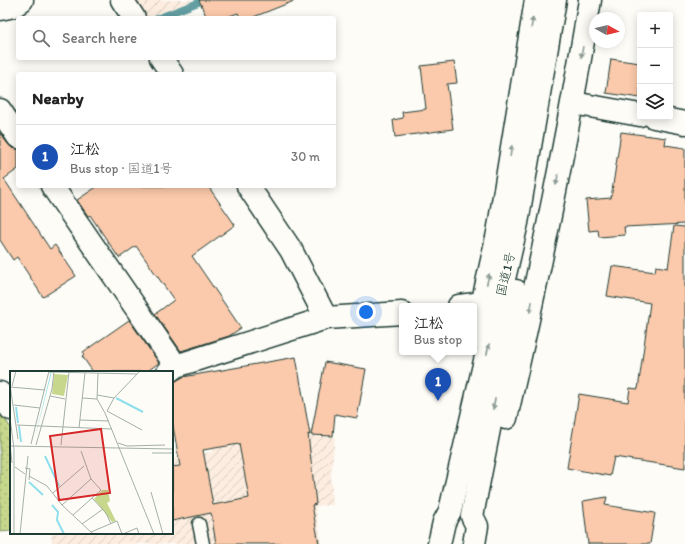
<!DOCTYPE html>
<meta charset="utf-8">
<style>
:root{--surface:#fff;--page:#f6f6f6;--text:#222;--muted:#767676;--line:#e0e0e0;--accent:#d93025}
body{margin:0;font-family:Itim,"Klee One",sans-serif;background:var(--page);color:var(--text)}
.controls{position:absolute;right:12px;top:12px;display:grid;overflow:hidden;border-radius:4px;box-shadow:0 2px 10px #0003}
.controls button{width:36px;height:36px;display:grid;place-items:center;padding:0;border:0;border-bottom:1px solid var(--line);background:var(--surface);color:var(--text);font:20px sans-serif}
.compass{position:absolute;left:589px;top:12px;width:36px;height:36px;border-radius:50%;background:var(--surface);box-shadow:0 2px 10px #0003;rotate:98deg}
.you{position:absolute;left:366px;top:312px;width:14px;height:14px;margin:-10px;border:3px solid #fff;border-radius:50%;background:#1a73e8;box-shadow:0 0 0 6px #1a73e833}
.badge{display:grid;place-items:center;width:26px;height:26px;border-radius:50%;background:var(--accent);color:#fff;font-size:13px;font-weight:700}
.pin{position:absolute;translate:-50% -33px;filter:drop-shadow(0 1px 2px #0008)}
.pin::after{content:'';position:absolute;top:21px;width:14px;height:12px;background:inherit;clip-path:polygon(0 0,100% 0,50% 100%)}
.popup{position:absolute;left:399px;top:303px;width:78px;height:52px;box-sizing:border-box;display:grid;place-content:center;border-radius:4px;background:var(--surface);filter:drop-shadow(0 1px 3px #0005);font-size:13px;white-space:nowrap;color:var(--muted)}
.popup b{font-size:15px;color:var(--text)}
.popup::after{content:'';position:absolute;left:50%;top:100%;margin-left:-8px;border:8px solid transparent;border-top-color:var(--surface)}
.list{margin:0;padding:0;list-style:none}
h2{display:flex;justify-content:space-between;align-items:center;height:52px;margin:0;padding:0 16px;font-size:17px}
h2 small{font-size:13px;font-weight:400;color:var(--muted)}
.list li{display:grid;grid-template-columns:26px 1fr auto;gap:12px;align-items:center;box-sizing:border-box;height:64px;padding:0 16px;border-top:1px solid var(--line)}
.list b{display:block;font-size:15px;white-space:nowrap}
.list p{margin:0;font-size:13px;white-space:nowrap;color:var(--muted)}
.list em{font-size:13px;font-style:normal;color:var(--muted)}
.icon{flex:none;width:22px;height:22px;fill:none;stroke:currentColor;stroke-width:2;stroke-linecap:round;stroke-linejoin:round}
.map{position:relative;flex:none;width:685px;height:544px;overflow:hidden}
.search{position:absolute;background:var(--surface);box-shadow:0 2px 10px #0003;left:16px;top:16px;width:320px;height:44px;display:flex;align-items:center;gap:10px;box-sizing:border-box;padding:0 14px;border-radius:4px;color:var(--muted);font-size:15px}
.panel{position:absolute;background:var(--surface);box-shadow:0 2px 10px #0003;left:16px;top:72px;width:320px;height:116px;border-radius:4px}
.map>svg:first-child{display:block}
.industrial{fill:url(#industrial-furrows)}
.green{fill:url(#green-dots);stroke:#738a60}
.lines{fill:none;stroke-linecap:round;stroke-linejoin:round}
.stream{stroke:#629ea2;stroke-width:7}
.building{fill:#fbc9ab;stroke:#1f3d34;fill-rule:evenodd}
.service-casing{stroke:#1f3d34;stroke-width:15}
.minor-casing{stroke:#1f3d34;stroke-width:25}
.trunk-casing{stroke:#1f3d34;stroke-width:25}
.service{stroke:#fdfcf7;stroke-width:12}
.minor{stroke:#fdfcf7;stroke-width:22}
.trunk{stroke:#fdfcf7;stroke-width:22}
.oneway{fill:#8e9c96}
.labels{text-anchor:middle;stroke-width:3;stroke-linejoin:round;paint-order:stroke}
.street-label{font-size:13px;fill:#1f3d34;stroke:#fdfcf7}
.inset-river{fill:none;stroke:#8fdfec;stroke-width:2}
.inset-road{fill:none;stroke:#a4b0a9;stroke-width:1}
.view{fill:#d62828;fill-opacity:0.15;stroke:#d62828;stroke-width:2}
.inset-edge{fill:none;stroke:#1f3d34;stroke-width:2}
</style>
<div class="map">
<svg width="685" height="544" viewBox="0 0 685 544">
<defs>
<pattern id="industrial-furrows" width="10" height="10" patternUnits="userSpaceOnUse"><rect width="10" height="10" fill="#fcede0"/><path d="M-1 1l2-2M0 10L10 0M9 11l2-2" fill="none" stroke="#d8ccc1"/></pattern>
<pattern id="green-dots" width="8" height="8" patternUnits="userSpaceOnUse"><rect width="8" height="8" fill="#c7d88c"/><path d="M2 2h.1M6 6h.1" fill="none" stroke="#aaba79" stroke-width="1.8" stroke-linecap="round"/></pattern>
</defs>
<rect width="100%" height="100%" fill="#fdfcf7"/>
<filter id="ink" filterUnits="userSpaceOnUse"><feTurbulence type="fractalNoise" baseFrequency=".025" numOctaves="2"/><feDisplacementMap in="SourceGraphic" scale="8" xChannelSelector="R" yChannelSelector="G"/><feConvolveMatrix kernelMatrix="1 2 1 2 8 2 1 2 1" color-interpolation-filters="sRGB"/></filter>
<g filter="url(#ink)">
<g class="industrial">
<path d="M 132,0 L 195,0 L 149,18 L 144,18 Z"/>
<path d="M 311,430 L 311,435 L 335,437 L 331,476 L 333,505 L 315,506 L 322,544 L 52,544 L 51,533 L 172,533 L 172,459 L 212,452 L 211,445 Z"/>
</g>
<path class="green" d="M 0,412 L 11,428 L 11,531 L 0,532 Z"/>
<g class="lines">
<path class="stream" d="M 158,18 L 205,0"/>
</g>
<g class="building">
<path d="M 199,0 L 294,0 L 294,1 L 251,18 L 240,18 L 238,13 L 224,18 L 207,18 Z"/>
<path d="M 611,59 L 640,63 L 640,98 L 606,93 Z"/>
<path d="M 454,62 L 457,83 L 447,84 L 453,129 L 395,137 L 393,120 L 403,118 L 402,112 L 426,109 L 421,66 Z"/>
<path d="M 621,132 L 666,138 L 665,145 L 685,148 L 685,224 L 624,227 L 625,235 L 599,237 L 598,230 L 589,231 L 586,200 L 611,198 Z"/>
<path d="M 0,133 L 8,144 L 12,148 L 18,149 L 18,169 L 4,179 L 50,249 L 55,245 L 76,276 L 43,297 L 17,257 L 13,260 L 0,240 Z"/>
<path d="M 98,186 L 208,186 L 235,225 L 192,256 L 241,328 L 229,336 L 181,351 L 155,314 L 174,300 L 136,246 L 119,258 L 90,215 L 88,216 L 77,200 Z"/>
<path d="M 674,226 L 685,227 L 685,468 L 614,457 L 610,476 L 567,468 L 579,394 L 628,402 L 630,388 L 638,389 L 650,303 L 607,296 L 612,266 L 655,272 L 656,266 L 668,268 Z"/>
<path d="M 129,320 L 159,363 L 146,372 L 93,372 L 82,356 L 84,354 L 83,352 Z"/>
<path d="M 296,357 L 310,435 L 308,434 L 316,504 L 312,505 L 319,544 L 216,544 L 211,513 L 172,521 L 172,467 L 180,466 L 172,420 L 172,383 L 183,377 ZM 239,444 L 249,498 L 213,505 L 203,450 Z"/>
<path d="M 325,362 L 366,369 L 357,418 L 335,414 L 333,436 L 311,435 Z"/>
<path d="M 607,497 L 605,505 L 655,513 L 650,544 L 588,544 L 583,501 Z"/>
</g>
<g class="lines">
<defs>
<path id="service" d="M 199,524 L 203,544"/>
<g id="minor">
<path d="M 122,0 L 134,18"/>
<path d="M 0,9 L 14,6 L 22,0"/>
<path d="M 161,58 L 172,74"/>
<path d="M 573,103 L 640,115"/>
<path d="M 0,110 L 18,137"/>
<path d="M 654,117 L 685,123"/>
<path d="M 52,186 L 176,366"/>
<path d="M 248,186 L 291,250 L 326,318"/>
<path d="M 459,306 L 483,303"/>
<path d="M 168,372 L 176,366 L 326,318 L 402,313"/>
<path d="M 0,393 L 11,409"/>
</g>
<g id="trunk">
<path d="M 475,337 L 498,233 L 536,0"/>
<path d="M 506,418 C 538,279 567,140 590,0"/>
<path d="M 439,544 L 444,522 L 450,511 L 517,223 L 555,0"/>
<path d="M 474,544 L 477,526 L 472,516 L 516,291"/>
</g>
</defs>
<use href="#service" class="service-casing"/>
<use href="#minor" class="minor-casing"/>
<use href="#trunk" class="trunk-casing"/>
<use href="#service" class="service"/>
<use href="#minor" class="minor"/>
<use href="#trunk" class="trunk"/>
</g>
<defs><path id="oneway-solid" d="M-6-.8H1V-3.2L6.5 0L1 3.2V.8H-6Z"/></defs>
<g class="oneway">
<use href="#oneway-solid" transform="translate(532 23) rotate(-81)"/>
<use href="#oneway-solid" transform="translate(582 52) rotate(99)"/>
<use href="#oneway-solid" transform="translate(511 151) rotate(-81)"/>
<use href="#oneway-solid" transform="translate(557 180) rotate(102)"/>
<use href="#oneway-solid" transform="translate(488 279) rotate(-77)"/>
<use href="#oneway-solid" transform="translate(531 307) rotate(102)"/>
<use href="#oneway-solid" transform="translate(488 349) rotate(-77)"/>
<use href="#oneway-solid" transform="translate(494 404) rotate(101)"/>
</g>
</g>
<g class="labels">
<g class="street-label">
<text transform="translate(505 274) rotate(-77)" y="5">国道1号</text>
</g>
</g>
<g transform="translate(10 371)">
<rect width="163" height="163" fill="#fdfcf7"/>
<path d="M 44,3 L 58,4 L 54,25 L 42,23 ZM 92,119 L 98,119 L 100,130 L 97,132 L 106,150 L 102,151 L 84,128 Z" fill="#c7d88c"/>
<path d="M 41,0 L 42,0 L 24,71 Z" fill="#8fdfec"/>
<path class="inset-river" d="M 106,27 L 133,41M 6,36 L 8,52M 9,55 L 11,71M 35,85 L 49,115M 19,111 L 33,124M 42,134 L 48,141 L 47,149 L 54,163"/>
<path class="inset-road" d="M 39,1 L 127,3M 88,2 L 87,28 L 95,42 L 144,163M 0,14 L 8,68M 2,15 L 6,0M 0,16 L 35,19M 87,24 L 104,27 L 130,0M 40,25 L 55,28M 72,27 L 87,28M 4,34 L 30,37M 97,40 L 132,59M 97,40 L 104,27M 0,47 L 4,78 L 4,163M 70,49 L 99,50M 7,54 L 102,58M 69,57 L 75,2M 108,72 L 117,75 L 155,74M 0,73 L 2,92M 21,73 L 39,0M 26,74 L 42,18 L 44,0M 51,74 L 59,1M 0,75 L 163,78M 142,82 L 163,82M 5,96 L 15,103M 15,97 L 20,98 L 19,109M 19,105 L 37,115 L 52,134 L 83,163M 141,121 L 153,163M 43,122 L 74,95M 82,127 L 96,142 L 101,153M 52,134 L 81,108M 63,144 L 91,119 L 81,108 L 71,80M 72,153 L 93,138M 81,161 L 107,150 L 112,163M 10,163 L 18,85M 113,163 L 127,157 L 129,163"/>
<path class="view" d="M 91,58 L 100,122 L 49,129 L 40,65 Z"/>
<rect width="163" height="163" class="inset-edge"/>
</g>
</svg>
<div class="controls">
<button>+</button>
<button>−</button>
<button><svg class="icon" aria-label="layers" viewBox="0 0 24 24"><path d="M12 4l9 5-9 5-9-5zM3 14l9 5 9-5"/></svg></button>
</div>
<svg class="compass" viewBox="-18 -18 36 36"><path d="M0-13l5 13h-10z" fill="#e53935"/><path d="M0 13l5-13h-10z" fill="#767676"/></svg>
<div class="you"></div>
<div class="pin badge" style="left:438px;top:401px;background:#1a4fb4">1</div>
<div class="popup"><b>江松</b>Bus stop</div>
<div class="search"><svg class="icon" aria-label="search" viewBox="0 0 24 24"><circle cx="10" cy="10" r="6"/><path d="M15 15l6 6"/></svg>Search here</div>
<section class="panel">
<h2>Nearby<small></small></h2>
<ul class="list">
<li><span class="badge" style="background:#1a4fb4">1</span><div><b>江松</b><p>Bus stop · 国道1号</p></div><em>30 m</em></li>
</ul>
</section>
</div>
